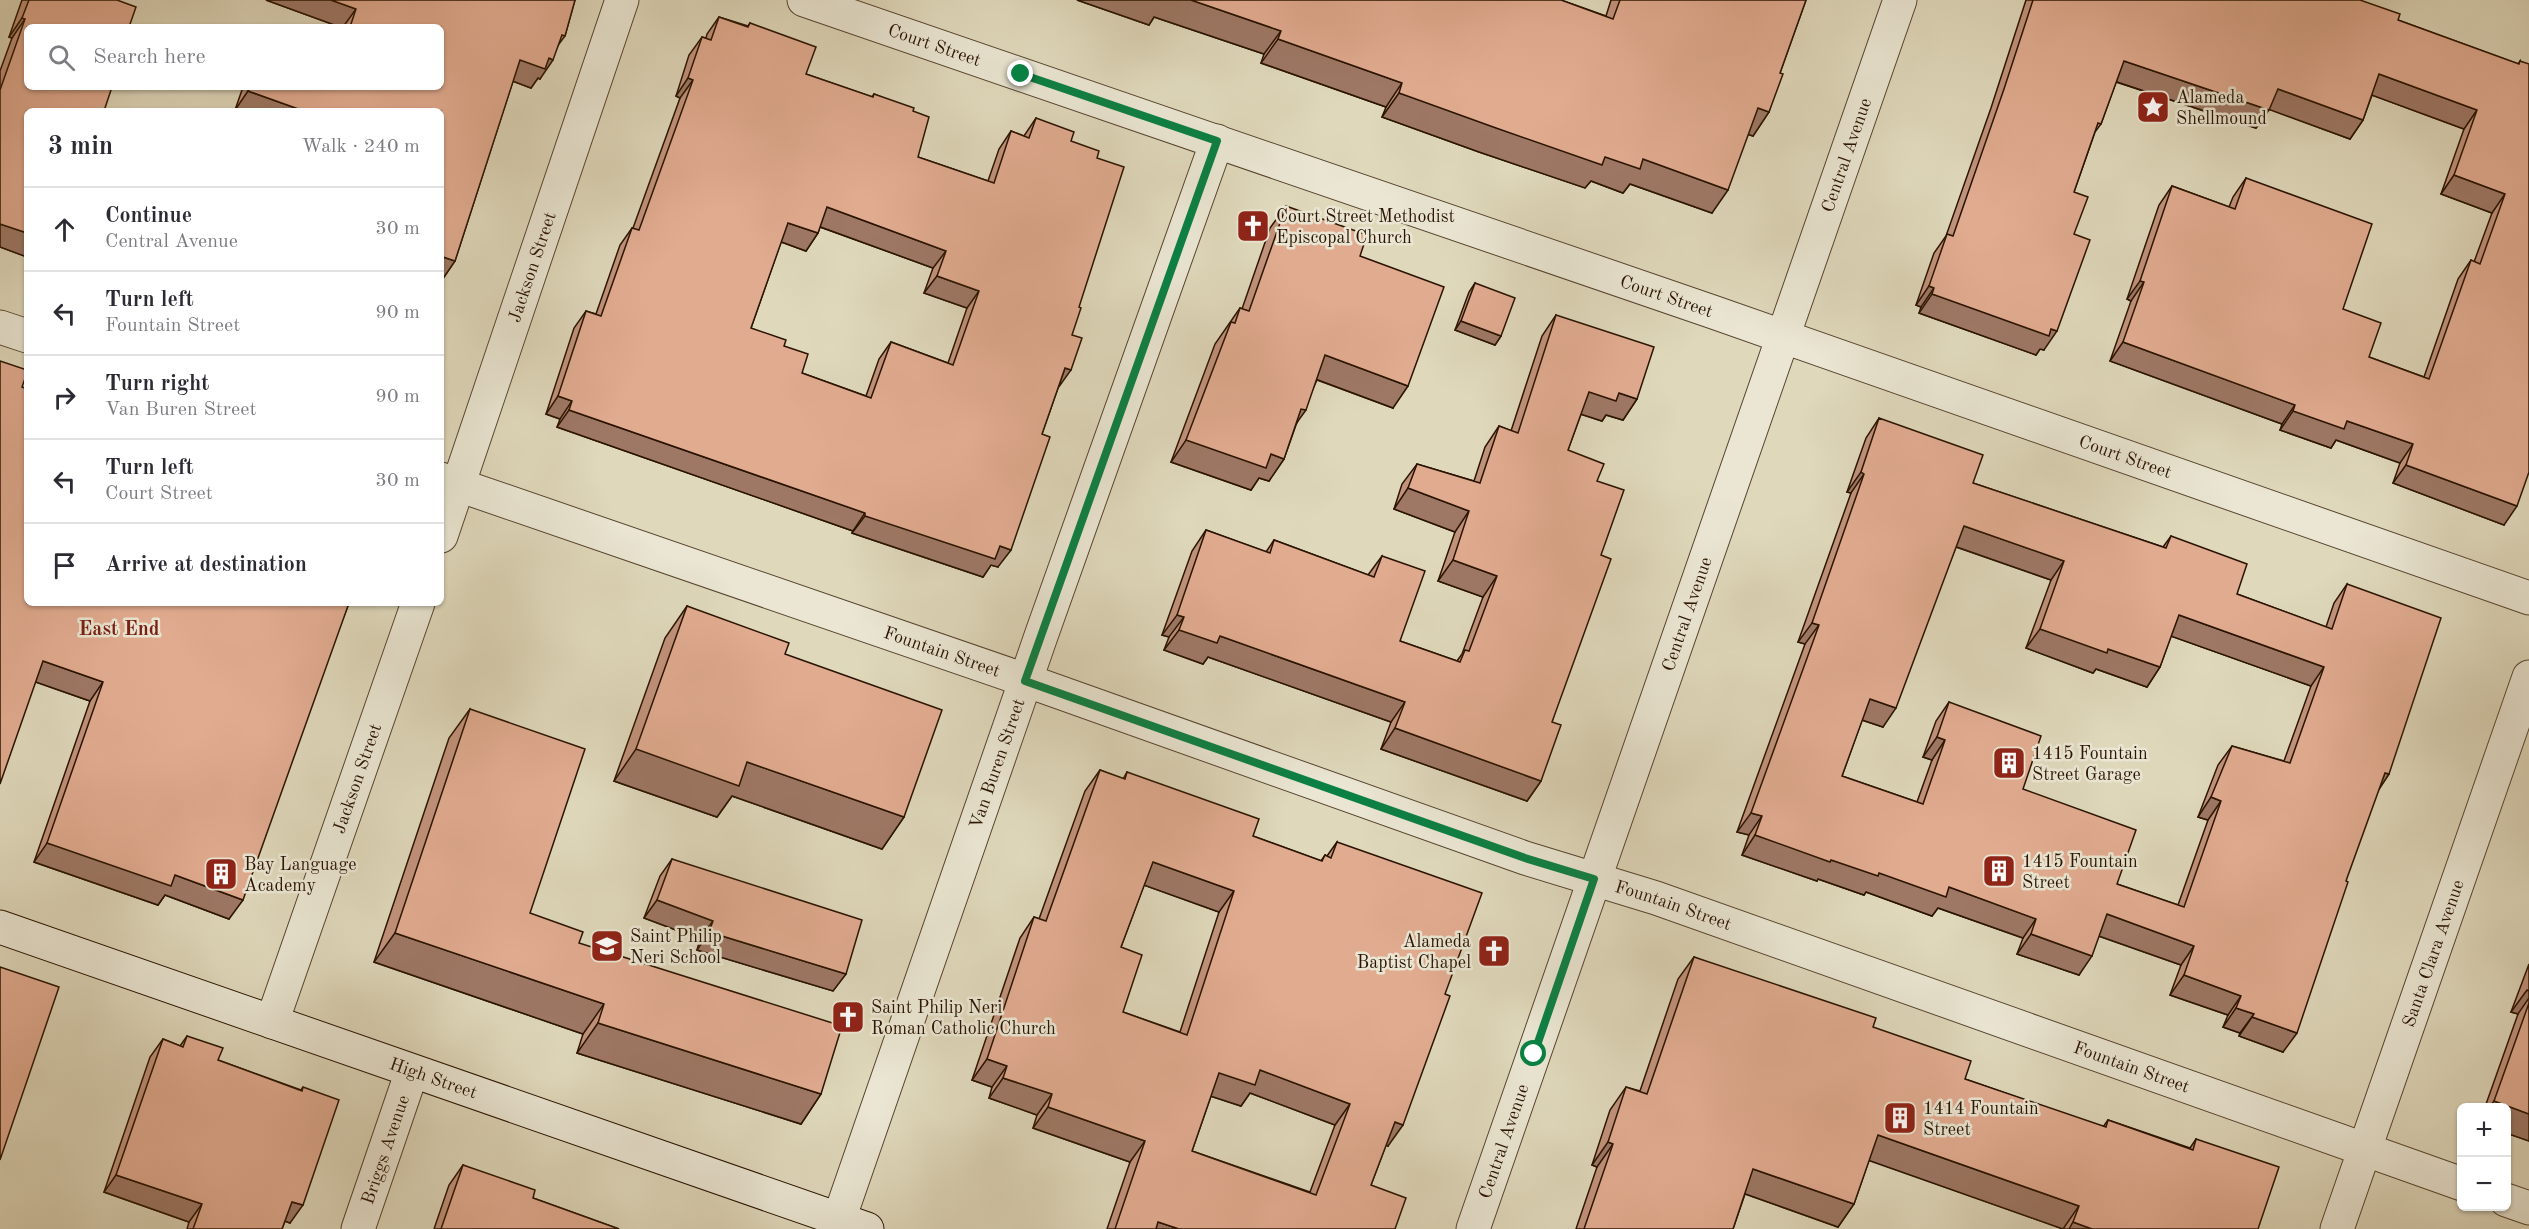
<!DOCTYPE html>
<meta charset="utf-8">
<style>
:root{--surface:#fff;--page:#f7f7f7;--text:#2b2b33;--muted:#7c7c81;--line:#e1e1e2}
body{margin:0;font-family:"Old Standard TT",serif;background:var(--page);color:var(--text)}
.controls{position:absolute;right:18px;bottom:18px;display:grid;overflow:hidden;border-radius:9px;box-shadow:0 2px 4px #0004}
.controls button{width:54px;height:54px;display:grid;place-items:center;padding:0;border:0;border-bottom:2px solid var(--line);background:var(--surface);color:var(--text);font:30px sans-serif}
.stop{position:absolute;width:18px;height:18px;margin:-14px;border:4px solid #0b8043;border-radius:50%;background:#fff}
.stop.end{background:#0b8043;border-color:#fff;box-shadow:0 2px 6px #0008}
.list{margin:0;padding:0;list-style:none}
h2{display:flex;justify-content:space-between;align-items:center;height:78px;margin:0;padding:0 24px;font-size:26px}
h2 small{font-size:20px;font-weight:400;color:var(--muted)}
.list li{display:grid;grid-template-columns:39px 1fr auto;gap:18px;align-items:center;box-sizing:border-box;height:84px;padding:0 24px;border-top:2px solid var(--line)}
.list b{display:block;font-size:22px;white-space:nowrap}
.list p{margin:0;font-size:20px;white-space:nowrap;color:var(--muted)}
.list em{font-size:20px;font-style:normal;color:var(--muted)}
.icon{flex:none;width:33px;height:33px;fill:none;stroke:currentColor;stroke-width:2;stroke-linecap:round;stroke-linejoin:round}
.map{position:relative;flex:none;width:2529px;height:1229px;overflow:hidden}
.search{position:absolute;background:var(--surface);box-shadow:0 2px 4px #0004;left:24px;top:24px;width:420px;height:66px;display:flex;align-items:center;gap:15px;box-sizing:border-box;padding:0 21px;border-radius:9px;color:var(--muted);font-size:22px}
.panel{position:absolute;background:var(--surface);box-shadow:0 2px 4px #0004;left:24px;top:108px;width:420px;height:498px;border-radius:9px}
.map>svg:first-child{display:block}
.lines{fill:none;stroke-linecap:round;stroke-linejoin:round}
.minor-casing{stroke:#57442f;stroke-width:35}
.tertiary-casing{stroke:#57442f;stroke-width:35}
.secondary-casing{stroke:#2a1300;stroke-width:35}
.minor{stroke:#eae6d3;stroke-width:33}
.tertiary{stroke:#eae6d3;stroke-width:33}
.secondary{stroke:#eae6d3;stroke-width:33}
.wall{fill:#c2937c;stroke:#2a1300;stroke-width:1.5;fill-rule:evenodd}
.shaded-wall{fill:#9e7865;stroke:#2a1300;stroke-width:1.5}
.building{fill:#e1ab90;stroke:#2a1300;stroke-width:1.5;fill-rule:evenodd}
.route{stroke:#0b8043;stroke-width:8}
.labels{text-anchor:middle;stroke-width:5;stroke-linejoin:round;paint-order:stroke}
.street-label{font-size:18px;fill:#2a1300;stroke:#eae6d3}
.poi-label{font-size:18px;fill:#2a1300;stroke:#eae6d3;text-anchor:start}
.neighbourhood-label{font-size:20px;font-weight:bold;fill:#7a1f14;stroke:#eae6d3}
</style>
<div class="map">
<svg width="2529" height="1229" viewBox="0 0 2529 1229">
<rect width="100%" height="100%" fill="#dfd8bb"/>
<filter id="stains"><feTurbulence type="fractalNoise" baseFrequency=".00333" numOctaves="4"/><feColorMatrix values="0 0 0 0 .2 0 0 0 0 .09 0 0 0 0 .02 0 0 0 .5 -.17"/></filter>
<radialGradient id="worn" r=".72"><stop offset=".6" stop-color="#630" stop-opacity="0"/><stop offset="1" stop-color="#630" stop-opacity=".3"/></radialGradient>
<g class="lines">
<defs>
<g id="minor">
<path id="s1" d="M 804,0 L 1713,312 L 2529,598"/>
<path d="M 0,327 L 27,336"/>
<path id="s2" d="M 441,479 L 1025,680 L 1525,858 L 1656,898 L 2462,1184"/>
<path id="s3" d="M 441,536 L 622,0"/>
<path id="s4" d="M 272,1022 L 418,603"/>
<path d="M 2506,1200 L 2529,1208"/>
<path id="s5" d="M 839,1219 L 1041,636 L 1217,141"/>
<path id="s6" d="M 358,1229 L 412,1071"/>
</g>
<g id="tertiary">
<path id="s7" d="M 1473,1229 L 1900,0"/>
<path id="s8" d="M 2337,1229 L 2529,677"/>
</g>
<g id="secondary">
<path id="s9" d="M 0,927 L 867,1229"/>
</g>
</defs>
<use href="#minor" class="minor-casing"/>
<use href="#tertiary" class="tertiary-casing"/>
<use href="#secondary" class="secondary-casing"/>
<use href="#minor" class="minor"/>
<use href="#tertiary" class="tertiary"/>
<use href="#secondary" class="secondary"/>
</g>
<g class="wall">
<path d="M 22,0 L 117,0 L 27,111 L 27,257 L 0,247 L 0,71 L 12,38 L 9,37 Z"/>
<path d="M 266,0 L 575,0 L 565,36 L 559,44 L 540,79 L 538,78 L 531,88 L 513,81 L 455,261 L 442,280 L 441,111 L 238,111 L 235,110 L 243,87 L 441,87 L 441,27 L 340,27 Z"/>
<path d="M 1077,0 L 1561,0 L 1606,16 L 1611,0 L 1806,0 L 1780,73 L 1769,112 L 1753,136 L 1748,134 L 1712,213 L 1630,184 L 1623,193 L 1591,181 L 1585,188 L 1479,152 L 1382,117 L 1386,107 L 1261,63 L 1264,54 L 1154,17 L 1149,25 Z"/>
<path d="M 2026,0 L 2360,0 L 2398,20 L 2518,64 L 2520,61 L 2504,525 L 2393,483 L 2400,463 L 2336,440 L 2331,448 L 2280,430 L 2282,424 L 2110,361 L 2131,301 L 2127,299 L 2159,205 L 2172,186 L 2229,207 L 2233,197 L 2246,178 L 2343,309 L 2369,357 L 2424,377 L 2458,279 L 2471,260 L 2474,262 L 2492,213 L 2441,194 L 2464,129 L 2372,95 L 2363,120 L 2350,139 L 2269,109 L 2256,128 L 2116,82 L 2101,124 L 2095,132 L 2074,192 L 2074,234 L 2044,350 L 2040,349 L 2036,355 L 1919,313 L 1921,307 L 1916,305 L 1934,253 L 1946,236 L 1991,108 Z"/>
<path d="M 719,17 L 748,26 L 750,23 L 806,74 L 872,97 L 874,94 L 913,111 L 918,157 L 988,181 L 999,149 L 1011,131 L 1024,136 L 1036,118 L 1097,158 L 1079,307 L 1058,388 L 1042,434 L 998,567 L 991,565 L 983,577 L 852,533 L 853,531 L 557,427 L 560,419 L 546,414 L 574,328 L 586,311 L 596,314 L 620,245 L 632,228 L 633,228 L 680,98 L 676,96 L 689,55 L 702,37 L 706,38 L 707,34 ZM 820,227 L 933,268 L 924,293 L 967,308 L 948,363 L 891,342 L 879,359 L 866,396 L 802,373 L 784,346 L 751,328 L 781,242 L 806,251 L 818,233 Z"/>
<path d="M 1286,206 L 1360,256 L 1393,408 L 1317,380 L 1296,425 L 1284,459 L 1269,481 L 1259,478 L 1251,490 L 1171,462 L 1215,344 L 1240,308 L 1242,309 L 1270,228 Z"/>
<path d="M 1475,283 L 1501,336 L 1495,345 L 1455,330 L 1469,292 Z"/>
<path d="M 1556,315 L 1637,399 L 1623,420 L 1606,415 L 1602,421 L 1581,414 L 1568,450 L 1597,481 L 1601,555 L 1552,722 L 1541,781 L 1527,801 L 1381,749 L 1391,722 L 1208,657 L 1203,664 L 1164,650 L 1169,637 L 1162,635 L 1192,551 L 1206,530 L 1266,552 L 1274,540 L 1368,575 L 1382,556 L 1400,641 L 1457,661 L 1462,654 L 1483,597 L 1438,581 L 1455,532 L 1394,509 L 1402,484 L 1417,464 L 1474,481 L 1485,447 L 1499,426 L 1511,431 L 1542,336 Z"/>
<path d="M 22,387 L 349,603 L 229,919 L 165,895 L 158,905 L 34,862 L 90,701 L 36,682 Z"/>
<path d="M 1879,418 L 1973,483 L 2163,547 L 2171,536 L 2237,594 L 2326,627 L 2334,603 L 2347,584 L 2389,774 L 2378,790 L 2283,1052 L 2239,1036 L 2240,1033 L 2223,1027 L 2228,1015 L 2170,995 L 2181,965 L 2099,936 L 2079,975 L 2017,954 L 2023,938 L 1938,908 L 1932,916 L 1866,892 L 1864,895 L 1818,879 L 1817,881 L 1742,855 L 1749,835 L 1737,832 L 1805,644 L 1798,642 L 1851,493 L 1847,492 L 1866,438 ZM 1956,547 L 2051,580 L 2026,648 L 2093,673 L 2096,669 L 2147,687 L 2160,667 L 2171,636 L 2311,686 L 2284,761 L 2232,746 L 2218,765 L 2198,817 L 2208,820 L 2178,905 L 2117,884 L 2023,789 L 1949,702 L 1936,721 L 1923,757 L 1932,760 L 1917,802 L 1842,776 L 1862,720 L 1883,727 Z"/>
<path d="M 687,606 L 785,654 L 904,817 L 882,849 L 732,796 L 717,817 L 614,781 L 665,638 Z"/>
<path d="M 470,709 L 530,913 L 821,1094 L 801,1124 L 577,1053 L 583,1034 L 374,962 L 449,738 Z"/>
<path d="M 1100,770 L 1123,779 L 1127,772 L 1253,836 L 1321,861 L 1325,855 L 1327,856 L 1337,842 L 1388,1146 L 1386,1145 L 1371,1185 L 1395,1229 L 1107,1229 L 1130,1162 L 1033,1128 L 1037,1115 L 989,1098 L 992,1087 L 972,1080 L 1020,938 L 1034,917 L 1039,919 L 1085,791 ZM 1144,885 L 1219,912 L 1180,1032 L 1123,1012 L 1121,947 ZM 1250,1093 L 1335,1125 L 1310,1192 L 1192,1151 L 1211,1096 L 1241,1106 Z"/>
<path d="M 672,859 L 846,974 L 833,991 L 697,950 L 700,939 L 644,918 L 660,876 Z"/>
<path d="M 1694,957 L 1873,1027 L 1965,1079 L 2103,1127 L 2108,1120 L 2190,1148 L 2196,1139 L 2258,1229 L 2063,1229 L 1869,1160 L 1854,1204 L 1838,1227 L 1745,1194 L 1733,1229 L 1576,1229 L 1597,1167 L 1592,1165 L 1610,1110 L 1626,1087 L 1640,1091 L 1678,979 Z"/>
<path d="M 2529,964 L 2529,1141 L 2506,1133 L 2506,1107 L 2485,1107 L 2518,1014 L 2511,1012 Z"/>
<path d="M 187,1036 L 218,1060 L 301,1090 L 303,1087 L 290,1223 L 285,1221 L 282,1229 L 187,1229 L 189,1222 L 104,1192 L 150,1057 L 163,1039 L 180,1046 Z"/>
<path d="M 463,1165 L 533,1198 L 619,1229 L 434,1229 L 449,1185 Z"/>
</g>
<g class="shaded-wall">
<path d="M 266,0 L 331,0 L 356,9 L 343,27 L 340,27 Z"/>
<path d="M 1077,0 L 1191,0 L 1281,31 L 1264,54 L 1154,17 L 1149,25 Z"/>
<path d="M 22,18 L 25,19 L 12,38 L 9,37 Z"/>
<path d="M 1278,39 L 1402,83 L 1386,107 L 1261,63 Z"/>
<path d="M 549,58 L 553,60 L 540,79 L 538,78 L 531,88 L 507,79 L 520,60 Z"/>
<path d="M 2124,61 L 2269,110 L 2256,128 L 2111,80 Z"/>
<path d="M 2379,74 L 2477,110 L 2464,129 L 2366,93 Z"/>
<path d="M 688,78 L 693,80 L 680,98 L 676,96 Z"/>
<path d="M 2278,89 L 2363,120 L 2350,139 L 2265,108 Z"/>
<path d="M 248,91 L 304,111 L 238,111 L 235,110 Z"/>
<path d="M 1399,93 L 1605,157 L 1643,159 L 1728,190 L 1712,213 L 1630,184 L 1623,193 L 1591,181 L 1585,188 L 1479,152 L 1382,117 Z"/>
<path d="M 1758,108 L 1769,112 L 1753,136 L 1741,132 Z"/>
<path d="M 2454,175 L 2505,194 L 2492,213 L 2441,194 Z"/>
<path d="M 827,207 L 946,251 L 933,268 L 815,225 Z"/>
<path d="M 788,223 L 818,233 L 806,251 L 776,240 Z"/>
<path d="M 0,224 L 27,233 L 27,257 L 0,247 Z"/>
<path d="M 443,257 L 455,261 L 442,280 L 441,260 Z"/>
<path d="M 937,276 L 979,291 L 967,308 L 924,293 Z"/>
<path d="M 2140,281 L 2144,282 L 2131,301 L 2127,299 Z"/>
<path d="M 1929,286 L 1934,288 L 1921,307 L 1916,305 Z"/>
<path d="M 1932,294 L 2051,329 L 2057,331 L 2044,350 L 2040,349 L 2036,355 L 1919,313 Z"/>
<path d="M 1461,321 L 1501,336 L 1495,345 L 1455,330 Z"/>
<path d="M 2123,342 L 2295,405 L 2282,424 L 2110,361 Z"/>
<path d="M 1325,355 L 1408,386 L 1393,408 L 1310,377 Z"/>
<path d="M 1065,368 L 1071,370 L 1058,388 Z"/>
<path d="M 1589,392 L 1619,393 L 1637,399 L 1623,420 L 1606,415 L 1602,421 L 1574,412 Z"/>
<path d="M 558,396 L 572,401 L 560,419 L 546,414 Z"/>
<path d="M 1301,409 L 1306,410 L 1290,432 Z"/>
<path d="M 569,410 L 865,513 L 853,531 L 557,427 Z"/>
<path d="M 2293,411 L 2347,421 L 2413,444 L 2400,463 L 2336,440 L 2331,448 L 2280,430 Z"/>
<path d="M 1186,440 L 1271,454 L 1284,459 L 1269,481 L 1259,478 L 1251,490 L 1171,462 Z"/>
<path d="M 2406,465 L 2517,506 L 2504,525 L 2393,483 Z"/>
<path d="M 1861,472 L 1864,474 L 1851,493 L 1847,492 Z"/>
<path d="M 1408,488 L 1469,511 L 1455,532 L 1394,509 Z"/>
<path d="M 865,516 L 1000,546 L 1011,550 L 998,567 L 991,565 L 983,577 L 852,533 Z"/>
<path d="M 1964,526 L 2064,561 L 2051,580 L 1951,545 Z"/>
<path d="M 1453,560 L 1497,576 L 1483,597 L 1438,581 Z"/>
<path d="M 1177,615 L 1184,617 L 1169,637 L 1162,635 Z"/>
<path d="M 2179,615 L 2324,667 L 2311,686 L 2165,634 Z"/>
<path d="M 1812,623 L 1819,625 L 1805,644 L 1798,642 Z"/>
<path d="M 2040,629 L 2108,649 L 2160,667 L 2147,687 L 2096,669 L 2093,673 L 2026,648 Z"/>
<path d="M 1179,630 L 1220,636 L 1405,702 L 1391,722 L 1208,657 L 1203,664 L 1164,650 Z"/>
<path d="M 43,661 L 103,682 L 90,701 L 30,680 Z"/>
<path d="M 1870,699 L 1896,708 L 1883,727 L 1856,718 Z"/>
<path d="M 1395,728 L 1541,781 L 1527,801 L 1381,749 Z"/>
<path d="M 1937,737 L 1945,740 L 1932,760 L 1923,757 Z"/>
<path d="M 636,749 L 747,762 L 904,817 L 882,849 L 732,796 L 717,817 L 614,781 Z"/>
<path d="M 2385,773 L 2389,774 L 2376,794 Z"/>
<path d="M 2211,797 L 2221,801 L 2208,820 L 2198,817 Z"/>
<path d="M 1751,813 L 1762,816 L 1749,835 L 1737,832 Z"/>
<path d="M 1755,835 L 1831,860 L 1879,873 L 1949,887 L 2036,919 L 2023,938 L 1938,908 L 1932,916 L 1866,892 L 1864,895 L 1818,879 L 1817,881 L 1742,855 Z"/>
<path d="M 47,843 L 175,875 L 243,900 L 229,919 L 165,895 L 158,905 L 34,862 Z"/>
<path d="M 1153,862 L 1234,891 L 1219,912 L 1138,883 Z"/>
<path d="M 657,900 L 713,921 L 700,939 L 644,918 Z"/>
<path d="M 2107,914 L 2194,946 L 2181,965 L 2093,934 Z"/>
<path d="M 709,932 L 846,974 L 833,991 L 697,950 Z"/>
<path d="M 395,933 L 604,1004 L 583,1034 L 374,962 Z"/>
<path d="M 2031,934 L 2092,956 L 2079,975 L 2017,954 Z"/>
<path d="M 2184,975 L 2241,996 L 2228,1015 L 2170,995 Z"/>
<path d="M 2527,990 L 2529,991 L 2529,998 L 2518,1014 L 2511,1012 Z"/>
<path d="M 2236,1008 L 2254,1014 L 2240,1033 L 2223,1027 Z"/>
<path d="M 2252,1017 L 2297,1033 L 2283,1052 L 2239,1036 Z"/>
<path d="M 598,1023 L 821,1094 L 801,1124 L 577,1053 Z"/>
<path d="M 987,1059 L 1007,1066 L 992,1087 L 972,1080 Z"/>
<path d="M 1260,1070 L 1350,1104 L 1335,1125 L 1250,1093 L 1241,1106 L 1204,1094 L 1219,1073 Z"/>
<path d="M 1003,1078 L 1052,1094 L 1037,1115 L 989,1098 Z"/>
<path d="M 2494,1101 L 2529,1114 L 2529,1141 L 2506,1133 L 2506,1107 L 2490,1107 Z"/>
<path d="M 1048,1107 L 1145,1141 L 1130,1162 L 1033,1128 Z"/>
<path d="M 1395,1122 L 1403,1125 L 1388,1146 L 1380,1143 Z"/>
<path d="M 1878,1135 L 2079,1206 L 2063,1229 L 1862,1158 Z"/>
<path d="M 1608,1142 L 1613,1144 L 1597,1167 L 1592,1165 Z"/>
<path d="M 1753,1169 L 1854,1204 L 1838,1227 L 1737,1191 Z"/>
<path d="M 116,1175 L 202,1204 L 189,1222 L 104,1192 Z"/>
<path d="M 292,1202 L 303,1205 L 290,1223 L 279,1219 Z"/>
<path d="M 1158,1222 L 1179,1229 L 1153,1229 Z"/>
<path d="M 2073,1222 L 2092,1229 L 2069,1229 Z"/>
</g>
<g class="building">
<path d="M 29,0 L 117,0 L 136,7 L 129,27 L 27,27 L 27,87 L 112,87 L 104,111 L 27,111 L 27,233 L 0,224 L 0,90 L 25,19 L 22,18 Z"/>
<path d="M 331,0 L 575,0 L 565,36 L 562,35 L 553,60 L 549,58 L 545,69 L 520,60 L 455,261 L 443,257 L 441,262 L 441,111 L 304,111 L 248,91 L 250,87 L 441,87 L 441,27 L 350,27 L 356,9 Z"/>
<path d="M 1191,0 L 1561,0 L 1613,19 L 1620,0 L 1806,0 L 1780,73 L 1783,74 L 1769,112 L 1758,108 L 1728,190 L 1643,159 L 1640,169 L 1605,157 L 1602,165 L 1496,128 L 1399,93 L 1402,83 L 1278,39 L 1281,31 Z"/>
<path d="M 2033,0 L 2360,0 L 2400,14 L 2398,20 L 2519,64 L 2520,61 L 2529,64 L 2529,472 L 2517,506 L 2406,465 L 2413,444 L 2347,421 L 2344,429 L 2293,411 L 2295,405 L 2123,342 L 2144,282 L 2140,281 L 2172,186 L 2235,209 L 2246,178 L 2372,224 L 2343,309 L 2381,323 L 2369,357 L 2429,379 L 2471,260 L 2480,264 L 2505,194 L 2454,175 L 2477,110 L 2379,74 L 2363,120 L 2278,89 L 2269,110 L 2124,61 L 2101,124 L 2098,123 L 2074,192 L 2088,197 L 2074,234 L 2090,240 L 2057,331 L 2051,329 L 2049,336 L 1932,294 L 1934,288 L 1929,286 L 1947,234 L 1953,236 L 2004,89 Z"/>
<path d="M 719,17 L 748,27 L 750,23 L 816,47 L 806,74 L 873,97 L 874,94 L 914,108 L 913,111 L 929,117 L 918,157 L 994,183 L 1011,131 L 1029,138 L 1036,118 L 1074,132 L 1071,141 L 1099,151 L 1097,158 L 1124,167 L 1079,307 L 1081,308 L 1072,335 L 1082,338 L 1071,370 L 1065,368 L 1042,434 L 1050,437 L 1011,550 L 1000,546 L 995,559 L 865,516 L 865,513 L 569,410 L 572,401 L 558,396 L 586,311 L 601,316 L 632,228 L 639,230 L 693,80 L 688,78 L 702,37 L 711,40 ZM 827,207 L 946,251 L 937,276 L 979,291 L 953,365 L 891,342 L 871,398 L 802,373 L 808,354 L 784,346 L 786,340 L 751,328 L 788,223 L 818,233 Z"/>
<path d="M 1286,206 L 1367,235 L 1360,256 L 1444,287 L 1408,386 L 1325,355 L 1306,410 L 1301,409 L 1284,459 L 1271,454 L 1266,468 L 1186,440 L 1231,322 L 1235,323 L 1240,308 L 1249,311 Z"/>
<path d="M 1475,283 L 1515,298 L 1501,336 L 1461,321 Z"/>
<path d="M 1556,315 L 1654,347 L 1637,399 L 1619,393 L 1616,401 L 1589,392 L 1568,450 L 1604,464 L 1597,481 L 1624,490 L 1601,555 L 1611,559 L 1552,722 L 1561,725 L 1541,781 L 1395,728 L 1405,702 L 1220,636 L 1217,643 L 1179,630 L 1184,617 L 1177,615 L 1206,530 L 1270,553 L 1274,540 L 1374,577 L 1382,556 L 1425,571 L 1400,641 L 1460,662 L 1465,650 L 1469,651 L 1497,576 L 1453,560 L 1469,511 L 1408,488 L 1417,464 L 1480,483 L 1499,426 L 1518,433 Z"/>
<path d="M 0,361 L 27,370 L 27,373 L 22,387 L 27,389 L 27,603 L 349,603 L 243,900 L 175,875 L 171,886 L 47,843 L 103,682 L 43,661 L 0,784 Z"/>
<path d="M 1879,418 L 1983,455 L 1973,483 L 2166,548 L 2171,536 L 2247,564 L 2237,594 L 2332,629 L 2347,584 L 2441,618 L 2389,774 L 2385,773 L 2346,881 L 2348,882 L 2297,1033 L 2252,1017 L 2254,1014 L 2236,1008 L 2241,996 L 2184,975 L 2194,946 L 2107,914 L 2092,956 L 2031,934 L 2036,919 L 1949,887 L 1946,897 L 1879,873 L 1878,876 L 1831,860 L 1830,862 L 1755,835 L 1762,816 L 1751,813 L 1819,625 L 1812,623 L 1864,474 L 1861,472 ZM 1964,526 L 2064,561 L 2040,629 L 2107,653 L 2108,649 L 2160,667 L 2179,615 L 2324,667 L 2290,763 L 2232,746 L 2211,797 L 2221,801 L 2184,907 L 2117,884 L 2136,830 L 2023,789 L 2041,736 L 1949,702 L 1937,737 L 1945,740 L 1923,804 L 1842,776 L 1870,699 L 1896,708 Z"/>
<path d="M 687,606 L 789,643 L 785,654 L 942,710 L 904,817 L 747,762 L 739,786 L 636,749 Z"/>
<path d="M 470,709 L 585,749 L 530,913 L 583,932 L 579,943 L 842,1026 L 821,1094 L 598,1023 L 604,1004 L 395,933 Z"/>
<path d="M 1100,770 L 1125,779 L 1127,772 L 1259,819 L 1253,836 L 1322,861 L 1325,855 L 1331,858 L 1337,842 L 1482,893 L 1445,994 L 1450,996 L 1403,1125 L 1395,1122 L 1371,1185 L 1406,1198 L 1395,1229 L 1179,1229 L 1158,1222 L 1156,1229 L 1115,1229 L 1145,1141 L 1048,1107 L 1052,1094 L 1003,1078 L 1007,1066 L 987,1059 L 1034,917 L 1046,921 ZM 1153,862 L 1234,891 L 1187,1035 L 1123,1012 L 1142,955 L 1121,947 ZM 1260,1070 L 1350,1104 L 1316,1195 L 1192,1151 L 1219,1073 L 1255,1085 Z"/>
<path d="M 672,859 L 862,920 L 846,974 L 709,932 L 713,921 L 657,900 Z"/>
<path d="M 1694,957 L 1876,1018 L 1873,1027 L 1971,1061 L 1965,1079 L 2106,1127 L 2108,1120 L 2193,1150 L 2196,1139 L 2279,1167 L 2258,1229 L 2092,1229 L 2073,1222 L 2079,1206 L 1878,1135 L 1854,1204 L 1753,1169 L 1733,1229 L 1584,1229 L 1613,1144 L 1608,1142 L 1626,1087 L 1647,1094 Z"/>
<path d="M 0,967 L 59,987 L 0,1160 Z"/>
<path d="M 2529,1003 L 2529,1114 L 2494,1101 Z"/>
<path d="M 187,1036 L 223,1048 L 218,1060 L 302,1091 L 303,1087 L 339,1100 L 303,1205 L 292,1202 L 282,1229 L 193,1229 L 202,1204 L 116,1175 L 163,1039 L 183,1047 Z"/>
<path d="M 463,1165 L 535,1190 L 533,1198 L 619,1229 L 441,1229 Z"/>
</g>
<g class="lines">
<path class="route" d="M 1021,74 L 1217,141 L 1025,681 L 1525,858 L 1594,879 L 1534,1054"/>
</g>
<defs>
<symbol id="sight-square" viewBox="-11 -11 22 22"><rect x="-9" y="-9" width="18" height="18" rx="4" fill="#8f2418" stroke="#eae6d3"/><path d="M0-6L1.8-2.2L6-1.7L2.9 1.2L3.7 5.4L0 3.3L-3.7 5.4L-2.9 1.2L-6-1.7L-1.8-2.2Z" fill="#fff"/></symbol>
<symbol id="church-square" viewBox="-11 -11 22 22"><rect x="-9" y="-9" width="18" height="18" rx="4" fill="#8f2418" stroke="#eae6d3"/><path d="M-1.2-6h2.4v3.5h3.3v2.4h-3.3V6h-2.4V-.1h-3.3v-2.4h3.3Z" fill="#fff"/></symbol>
<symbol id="building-square" viewBox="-11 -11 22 22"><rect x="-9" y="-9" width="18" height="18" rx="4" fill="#8f2418" stroke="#eae6d3"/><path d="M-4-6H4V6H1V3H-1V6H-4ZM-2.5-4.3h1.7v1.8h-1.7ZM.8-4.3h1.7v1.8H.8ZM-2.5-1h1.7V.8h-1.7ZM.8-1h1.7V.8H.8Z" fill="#fff"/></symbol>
<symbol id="school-square" viewBox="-11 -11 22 22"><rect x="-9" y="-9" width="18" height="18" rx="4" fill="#8f2418" stroke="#eae6d3"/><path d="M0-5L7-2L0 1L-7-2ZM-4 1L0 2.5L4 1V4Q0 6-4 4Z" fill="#fff"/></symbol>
</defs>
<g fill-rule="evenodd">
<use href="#sight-square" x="2134" y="88" width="38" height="38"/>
<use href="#church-square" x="1234" y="207" width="38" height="38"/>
<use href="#building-square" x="1990" y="744" width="38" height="38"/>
<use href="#building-square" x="1980" y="852" width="38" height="38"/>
<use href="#building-square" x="202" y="855" width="38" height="38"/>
<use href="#school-square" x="588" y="927" width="38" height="38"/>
<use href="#church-square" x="1475" y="932" width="38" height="38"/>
<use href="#church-square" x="829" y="998" width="38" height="38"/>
<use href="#building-square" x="1881" y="1099" width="38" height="38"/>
</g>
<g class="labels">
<g class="street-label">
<text dy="6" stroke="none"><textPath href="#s1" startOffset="138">Court Street</textPath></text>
<text dy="6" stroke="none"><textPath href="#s7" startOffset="1137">Central Avenue</textPath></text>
<text dy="6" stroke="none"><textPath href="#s3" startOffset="284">Jackson Street</textPath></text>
<text dy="6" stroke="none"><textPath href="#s1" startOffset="912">Court Street</textPath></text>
<text dy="6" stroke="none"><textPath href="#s1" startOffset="1398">Court Street</textPath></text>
<text dy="6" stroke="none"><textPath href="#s7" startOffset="651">Central Avenue</textPath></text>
<text dy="6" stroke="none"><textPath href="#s2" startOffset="530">Fountain Street</textPath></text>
<text dy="6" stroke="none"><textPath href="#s5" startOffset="482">Van Buren Street</textPath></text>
<text dy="6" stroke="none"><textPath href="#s4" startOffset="258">Jackson Street</textPath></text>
<text dy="6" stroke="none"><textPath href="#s2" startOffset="1304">Fountain Street</textPath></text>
<text dy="6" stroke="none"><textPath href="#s8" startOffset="292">Santa Clara Avenue</textPath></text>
<text dy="6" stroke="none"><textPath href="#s2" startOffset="1790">Fountain Street</textPath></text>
<text dy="6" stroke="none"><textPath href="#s9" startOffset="459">High Street</textPath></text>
<text dy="6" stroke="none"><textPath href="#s7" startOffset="93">Central Avenue</textPath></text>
<text dy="6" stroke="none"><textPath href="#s6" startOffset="84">Briggs Avenue</textPath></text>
</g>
<g class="poi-label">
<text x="2176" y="103">Alameda<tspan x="2176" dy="21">Shellmound</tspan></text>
<text x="1276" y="222">Court Street Methodist<tspan x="1276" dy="21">Episcopal Church</tspan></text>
<text x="2032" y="759">1415 Fountain<tspan x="2032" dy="21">Street Garage</tspan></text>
<text x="2022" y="867">1415 Fountain<tspan x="2022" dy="21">Street</tspan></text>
<text x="244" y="870">Bay Language<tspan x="244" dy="21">Academy</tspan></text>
<text x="630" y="942">Saint Philip<tspan x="630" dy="21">Neri School</tspan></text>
<text x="1471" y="947" text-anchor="end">Alameda<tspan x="1471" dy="21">Baptist Chapel</tspan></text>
<text x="871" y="1013">Saint Philip Neri<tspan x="871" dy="21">Roman Catholic Church</tspan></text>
<text x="1923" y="1114">1414 Fountain<tspan x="1923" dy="21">Street</tspan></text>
</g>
<g class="neighbourhood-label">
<text x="119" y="635">East End</text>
</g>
</g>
<rect width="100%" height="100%" filter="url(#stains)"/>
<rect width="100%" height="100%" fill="url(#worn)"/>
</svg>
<div class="controls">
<button>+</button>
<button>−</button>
</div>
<div class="stop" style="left:1534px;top:1054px"></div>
<div class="stop end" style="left:1021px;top:74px"></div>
<div class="search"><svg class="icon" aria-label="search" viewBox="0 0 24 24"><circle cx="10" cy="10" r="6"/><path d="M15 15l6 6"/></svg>Search here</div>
<section class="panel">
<h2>3 min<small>Walk · 240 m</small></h2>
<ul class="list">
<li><svg class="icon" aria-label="ahead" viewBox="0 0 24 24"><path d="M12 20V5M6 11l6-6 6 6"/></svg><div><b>Continue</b><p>Central Avenue</p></div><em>30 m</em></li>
<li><svg class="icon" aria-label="left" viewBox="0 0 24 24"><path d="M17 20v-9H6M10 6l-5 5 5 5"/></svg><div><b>Turn left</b><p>Fountain Street</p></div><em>90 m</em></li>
<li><svg class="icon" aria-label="right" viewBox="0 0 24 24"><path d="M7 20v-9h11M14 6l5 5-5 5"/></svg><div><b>Turn right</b><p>Van Buren Street</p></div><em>90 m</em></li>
<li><svg class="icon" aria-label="left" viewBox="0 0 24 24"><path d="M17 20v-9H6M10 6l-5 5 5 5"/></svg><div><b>Turn left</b><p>Court Street</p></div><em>30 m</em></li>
<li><svg class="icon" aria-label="arrive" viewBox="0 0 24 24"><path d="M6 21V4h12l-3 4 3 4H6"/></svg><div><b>Arrive at destination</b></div></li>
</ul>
</section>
</div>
